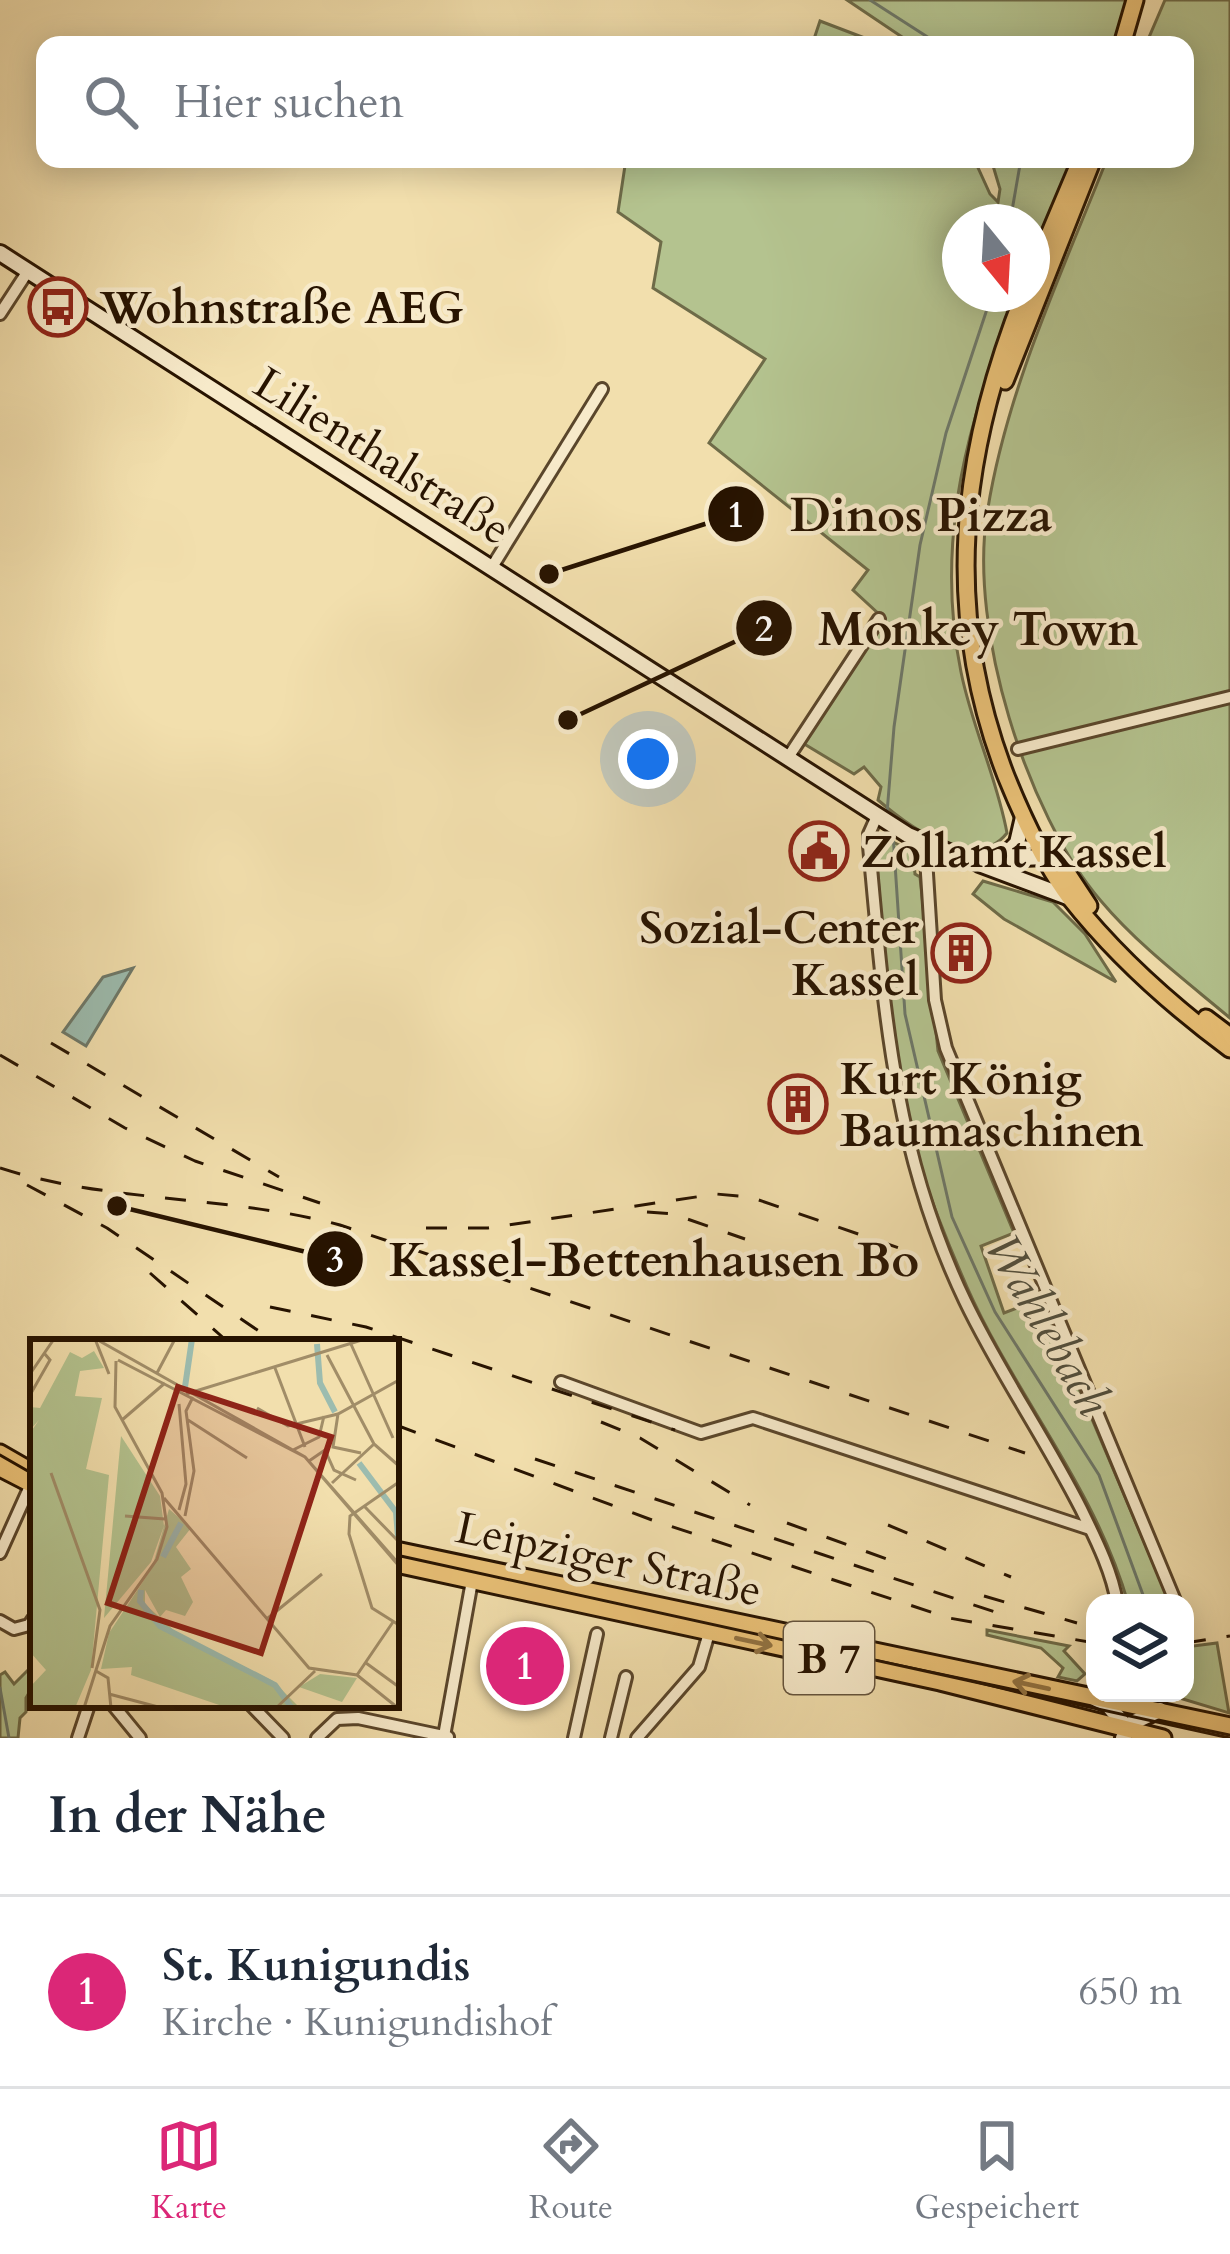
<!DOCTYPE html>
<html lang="de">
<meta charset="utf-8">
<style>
:root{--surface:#fff;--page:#f6f6f7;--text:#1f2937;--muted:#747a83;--line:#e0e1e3;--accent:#db2777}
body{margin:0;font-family:Cardo,serif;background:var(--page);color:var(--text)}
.controls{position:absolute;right:36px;bottom:36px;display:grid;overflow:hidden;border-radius:24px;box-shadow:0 6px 30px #0003}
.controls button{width:108px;height:108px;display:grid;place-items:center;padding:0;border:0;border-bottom:3px solid var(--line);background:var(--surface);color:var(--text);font:60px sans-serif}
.compass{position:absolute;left:942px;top:204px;width:108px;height:108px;border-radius:50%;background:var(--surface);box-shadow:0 6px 30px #0003;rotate:162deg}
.you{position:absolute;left:648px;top:759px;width:42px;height:42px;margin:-30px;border:9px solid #fff;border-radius:50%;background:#1a73e8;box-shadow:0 0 0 18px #1a73e833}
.badge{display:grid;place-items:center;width:78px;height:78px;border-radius:50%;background:var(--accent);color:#fff;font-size:39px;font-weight:700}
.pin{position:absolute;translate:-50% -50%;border:6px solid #fff;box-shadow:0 3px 12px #0006}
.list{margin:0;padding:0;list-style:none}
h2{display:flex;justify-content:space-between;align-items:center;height:156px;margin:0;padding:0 48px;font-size:51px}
h2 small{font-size:39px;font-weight:400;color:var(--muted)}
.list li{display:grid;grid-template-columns:78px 1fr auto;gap:36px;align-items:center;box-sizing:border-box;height:192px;padding:0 48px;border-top:3px solid var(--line)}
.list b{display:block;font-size:45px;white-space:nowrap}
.list p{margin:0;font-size:39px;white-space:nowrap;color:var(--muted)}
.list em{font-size:39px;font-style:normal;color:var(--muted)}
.icon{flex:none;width:66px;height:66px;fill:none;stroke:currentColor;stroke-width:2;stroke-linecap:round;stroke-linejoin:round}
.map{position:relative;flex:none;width:1230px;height:1738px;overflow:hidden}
.search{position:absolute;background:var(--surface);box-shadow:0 6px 30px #0003;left:36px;right:36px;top:36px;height:132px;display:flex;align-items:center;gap:30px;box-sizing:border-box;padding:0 42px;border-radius:24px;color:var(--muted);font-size:45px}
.sheet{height:348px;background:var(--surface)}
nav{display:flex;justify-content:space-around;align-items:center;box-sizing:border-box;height:168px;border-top:3px solid var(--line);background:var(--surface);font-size:33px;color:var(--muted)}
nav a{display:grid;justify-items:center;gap:6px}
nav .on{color:var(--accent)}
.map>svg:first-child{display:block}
.green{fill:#b4c38f;stroke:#6e6b48;stroke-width:3}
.water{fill:#9cbcaf;stroke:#6d7869;stroke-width:3}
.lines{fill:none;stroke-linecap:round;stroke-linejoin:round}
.stream{stroke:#6d7869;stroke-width:3}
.minor-casing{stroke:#5a462b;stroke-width:16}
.secondary-casing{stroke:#271300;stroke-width:20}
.primary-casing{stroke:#271300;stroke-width:21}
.minor{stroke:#f7eaca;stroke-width:10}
.secondary{stroke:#f7eaca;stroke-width:14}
.primary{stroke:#e9c076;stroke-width:15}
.tram{stroke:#271300;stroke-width:3}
.rail{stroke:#271300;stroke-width:3;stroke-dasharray:21 21;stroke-linecap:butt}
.oneway{stroke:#927241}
.labels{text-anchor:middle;stroke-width:9;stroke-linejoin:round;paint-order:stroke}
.shield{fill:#f7eaca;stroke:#65543d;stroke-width:3}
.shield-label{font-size:42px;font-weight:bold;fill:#271300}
.poi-label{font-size:45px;font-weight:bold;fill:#271300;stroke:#f7eaca;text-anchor:start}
.street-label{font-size:45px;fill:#271300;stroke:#f7eaca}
.water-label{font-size:48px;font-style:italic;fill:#504e3d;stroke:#f7eaca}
.inset-river{fill:none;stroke:#9cbcaf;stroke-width:6}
.inset-road{fill:none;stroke:#a18d68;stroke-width:3}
.view{fill:#8f2418;fill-opacity:0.15;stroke:#8f2418;stroke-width:6}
.inset-edge{fill:none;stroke:#271300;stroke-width:6}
.leader{fill:none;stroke:#271300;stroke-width:4.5}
.callout-dot{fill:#271300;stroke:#f7eaca;stroke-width:4.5}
.mark-label{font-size:36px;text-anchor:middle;font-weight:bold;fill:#fff}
.callout-label{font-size:48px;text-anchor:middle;font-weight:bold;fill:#271300;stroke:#f7eaca;stroke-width:9;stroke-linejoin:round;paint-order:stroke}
</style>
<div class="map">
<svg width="1230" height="1738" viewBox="0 0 1230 1738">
<rect width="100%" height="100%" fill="#f2dfad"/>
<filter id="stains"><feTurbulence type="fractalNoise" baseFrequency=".00167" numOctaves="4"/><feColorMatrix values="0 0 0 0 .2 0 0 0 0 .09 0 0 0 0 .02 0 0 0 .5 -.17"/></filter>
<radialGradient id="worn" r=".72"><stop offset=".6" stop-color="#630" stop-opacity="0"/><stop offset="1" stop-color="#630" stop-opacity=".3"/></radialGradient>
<g class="green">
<path d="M 847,0 L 1129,0 L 1118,45 L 914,45 Z"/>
<path d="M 1165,0 L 1230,0 L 1230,1018 C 1186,981 1138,945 1101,901 C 1026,813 969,629 987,514 C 1006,391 1061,275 1107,159 L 1185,159 L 1185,45 L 1147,42 Z"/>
<path d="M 820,21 L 883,45 L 812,45 Z"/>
<path d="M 626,159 L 974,159 L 990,194 L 998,202 L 1000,189 L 991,159 L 1075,159 L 1032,263 L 1032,222 L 960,222 L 960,294 L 1019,294 C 968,416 934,539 961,672 C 972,727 997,778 1007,833 C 974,875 908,826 878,800 L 881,787 L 864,767 L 854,774 L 801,742 L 881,616 L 853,590 L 868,570 L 709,443 L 765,359 L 653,288 L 661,242 L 618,212 Z"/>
<path d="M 887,839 L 913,852 L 915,874 L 920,877 L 938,1051 L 1014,1233 L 981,1246 L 1004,1313 L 1041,1299 L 1170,1603 L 1128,1603 C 1095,1487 1015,1395 967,1287 C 934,1212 905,1134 893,1052 C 884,986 882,918 876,852 Z"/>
<path d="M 983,881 L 1053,902 L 1085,934 L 1116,982 L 1004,919 L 973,894 Z"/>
<path d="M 987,1630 L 1069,1646 L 1064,1651 L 1085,1674 L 1077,1681 L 1058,1677 L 1063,1668 L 1041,1648 L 987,1635 Z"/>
<path d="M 1217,1643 L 1229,1713 L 1163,1693 L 1185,1693 L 1185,1647 Z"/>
<path d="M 33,1665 L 33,1686 L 26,1698 L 26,1712 L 20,1718 L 18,1738 L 0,1738 L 0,1675 L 5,1672 L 14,1684 Z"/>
</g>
<path class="water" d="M 133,968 L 86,1046 L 63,1032 L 103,977 Z"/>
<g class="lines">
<g class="stream">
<path d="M 870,0 L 940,45"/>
<path d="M 1010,222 L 1021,159"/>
<path d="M 887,813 L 894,727 L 920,545 L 946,433 L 992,294"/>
<path d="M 893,834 L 905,1014 L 952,1217 L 995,1312 L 1099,1475 L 1146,1603"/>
<path d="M 0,1688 L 9,1738"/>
</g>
<defs>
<g id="minor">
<path d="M 0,314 L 28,271"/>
<path d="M 492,567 L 602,389"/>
<path d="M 1018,749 L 1230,697"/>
<path d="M 789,756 L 879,619"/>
<path d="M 877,816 L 869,834 L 869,846 C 884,1007 893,1151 965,1301 C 999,1372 1045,1438 1081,1509 C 1095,1538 1112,1571 1117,1603"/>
<path d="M 931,846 L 926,858 L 935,1000 L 946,1048 L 1176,1603"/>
<path d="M 561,1382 L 701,1433 L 753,1418 L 1090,1529"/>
<path d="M 0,1553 L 31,1484"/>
<path d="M 0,1621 L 14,1629 L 29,1625 L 33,1619"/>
<path d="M 1133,1693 L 1146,1707"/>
<path d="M 113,1705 L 140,1738"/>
<path d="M 251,1705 L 283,1738"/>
<path d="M 444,1736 L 472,1581"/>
<path d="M 78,1738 L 89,1705"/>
<path d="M 317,1738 L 337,1719 L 358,1718 L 448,1737"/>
<path d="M 574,1738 L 597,1634"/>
<path d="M 611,1738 L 626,1677"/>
<path d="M 637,1738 L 699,1667 L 709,1633"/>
</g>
<g id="secondary">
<path d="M 0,253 L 908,835 L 968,860 L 1045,857"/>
<path d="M 1002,858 L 1017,843 L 1023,817"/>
<path d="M 979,864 L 1070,898"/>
<path d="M 1096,1699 L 1107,1704 L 1127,1728"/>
<path d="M 1123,1738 L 1132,1723 L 1160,1710"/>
</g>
<g id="primary">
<path d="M 1122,45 L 1135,0"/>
<path d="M 1032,275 L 1081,159"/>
<path d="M 1024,294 C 960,455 942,611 1006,776 C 1023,818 1043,862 1070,898 C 1115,955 1172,1006 1230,1049"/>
<path d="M 1005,381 L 1093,159"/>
<path d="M 1056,856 L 1089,906"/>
<path d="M 1206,1018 L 1230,1036"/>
<path d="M 0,1453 L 33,1472"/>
<path d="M 0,1468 L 33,1485"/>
<path d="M 396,1550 L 1230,1726"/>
<path d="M 396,1564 L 940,1682 L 1163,1738"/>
</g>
</defs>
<use href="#minor" class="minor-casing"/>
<use href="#secondary" class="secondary-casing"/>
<use href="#primary" class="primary-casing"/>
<use href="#minor" class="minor"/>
<use href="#secondary" class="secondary"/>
<use href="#primary" class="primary"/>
<g class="tram">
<path d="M 0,1455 L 33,1474"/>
<path d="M 396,1555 L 1230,1738"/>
</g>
<g class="rail">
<path d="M 51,1043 L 279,1177"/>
<path d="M 0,1055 L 125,1128 L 195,1161 L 320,1203"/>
<path d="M 0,1168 C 109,1203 229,1195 340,1225 L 1025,1453"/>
<path d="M 27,1185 L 107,1228 L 275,1342"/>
<path d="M 647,1212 L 673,1214 L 745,1239"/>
<path d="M 426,1228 L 488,1228 L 716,1194 L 750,1197 L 905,1250"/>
<path d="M 150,1273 L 228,1342"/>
<path d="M 270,1307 L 366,1327 L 675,1430"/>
<path d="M 601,1422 L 640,1438 L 750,1505"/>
<path d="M 396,1425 L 652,1520 L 949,1618 L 1095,1643"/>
<path d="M 535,1459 L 1001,1614"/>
<path d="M 787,1523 L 895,1562"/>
<path d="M 888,1525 L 1011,1577"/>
<path d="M 984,1596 L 1077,1623"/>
<path d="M 1185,1643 L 1230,1636"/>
</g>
</g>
<defs><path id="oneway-shaft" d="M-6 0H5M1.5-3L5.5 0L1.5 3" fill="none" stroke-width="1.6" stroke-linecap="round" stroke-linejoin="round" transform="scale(3)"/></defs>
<g class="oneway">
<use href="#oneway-shaft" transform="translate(754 1642) rotate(12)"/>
<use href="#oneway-shaft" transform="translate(1031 1685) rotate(-168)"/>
</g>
<defs>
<symbol id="bus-ring" viewBox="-11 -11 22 22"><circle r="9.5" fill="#f7eaca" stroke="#8f2418" stroke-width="1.5"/><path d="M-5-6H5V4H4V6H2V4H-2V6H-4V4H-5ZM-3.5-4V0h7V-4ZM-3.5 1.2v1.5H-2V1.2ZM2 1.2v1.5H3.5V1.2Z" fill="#8f2418"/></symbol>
<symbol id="civic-ring" viewBox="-11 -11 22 22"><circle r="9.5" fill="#f7eaca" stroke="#8f2418" stroke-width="1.5"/><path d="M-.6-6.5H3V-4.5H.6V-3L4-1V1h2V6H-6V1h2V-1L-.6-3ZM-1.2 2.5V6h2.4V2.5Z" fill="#8f2418"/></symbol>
<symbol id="building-ring" viewBox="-11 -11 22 22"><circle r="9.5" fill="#f7eaca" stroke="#8f2418" stroke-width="1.5"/><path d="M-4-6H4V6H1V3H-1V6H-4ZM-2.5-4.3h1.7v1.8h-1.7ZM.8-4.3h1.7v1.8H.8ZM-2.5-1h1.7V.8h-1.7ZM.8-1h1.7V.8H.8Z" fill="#8f2418"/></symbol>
</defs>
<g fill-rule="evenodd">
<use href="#bus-ring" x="25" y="274" width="66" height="66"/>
<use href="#civic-ring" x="786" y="818" width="66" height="66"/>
<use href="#building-ring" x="928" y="920" width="66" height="66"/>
<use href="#building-ring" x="765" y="1071" width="66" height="66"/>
</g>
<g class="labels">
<rect class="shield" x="784" y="1622" width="90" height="72" rx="9"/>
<g class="shield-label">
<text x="829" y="1673">B 7</text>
</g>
<g class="poi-label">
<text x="100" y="323">Wohnstraße AEG</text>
<text x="861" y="867">Zollamt Kassel</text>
<text x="919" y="943" text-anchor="end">Sozial-Center<tspan x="919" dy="52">Kassel</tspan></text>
<text x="840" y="1094">Kurt König<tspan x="840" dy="52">Baumaschinen</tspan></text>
</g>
<g class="street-label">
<text transform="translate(383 455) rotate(32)" y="16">Lilienthalstraße</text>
<text transform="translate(609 1558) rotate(12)" y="16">Leipziger Straße</text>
</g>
<g class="water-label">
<text transform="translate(1049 1324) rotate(60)" y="17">Wahlebach</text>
</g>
</g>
<g transform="translate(30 1339)">
<rect width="369" height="369" fill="#f2dfad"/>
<path d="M 64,12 L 74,29 L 50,32 L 45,57 L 72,59 L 56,130 L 79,136 L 61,331 L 45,369 L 0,369 L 0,348 L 16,331 L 0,313 L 0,94 L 9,81 L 0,91 L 0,68 L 10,69 L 40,13 L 52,19 ZM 91,97 L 130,157 L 134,187 L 121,223 L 74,279 ZM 139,170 L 161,189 L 146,208 L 161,230 L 151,238 L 163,263 L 155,277 L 136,271 L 130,278 L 115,251 L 115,265 L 148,295 L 243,342 L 270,369 L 198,369 L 101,336 L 102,328 L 71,330 L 79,294 L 122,229 ZM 290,335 L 327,339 L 312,363 L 269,348 Z" fill="#b4c38f"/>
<path class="inset-river" d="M 287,5 L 290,44 L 305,73M 155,48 L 162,0M 329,124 L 366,173 L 368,198M 133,218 L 151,184M 111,251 L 110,262 L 130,287 L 245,346 L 262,369"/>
<path class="inset-road" d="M 65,0 L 79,35M 66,0 L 275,118 L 369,225M 320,3 L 363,99M 297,16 L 344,105 L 369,127M 88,21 L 275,118 L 369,227M 245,29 L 275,108M 127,34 L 145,0M 0,35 L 24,0M 156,55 L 335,0M 0,56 L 20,21 L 14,14M 149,65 L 156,145 L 149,171M 227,69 L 258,87 L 308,75 L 369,41M 308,75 L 303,108 L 331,114M 92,81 L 135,44M 158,81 L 217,119M 263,111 L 289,98 L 294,77M 279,122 L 295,111 L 304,131 L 326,141M 21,134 L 70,271 L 62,329M 369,143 L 320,177 L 319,195 L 342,269 L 369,286M 302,144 L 344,105M 134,159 L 279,329 L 327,336 L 368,369M 335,168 L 369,203M 95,177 L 135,180M 155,177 L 164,132 L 156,72 L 163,58M 238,279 L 292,235M 336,324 L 369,348M 66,332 L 78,339 L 81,369M 327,336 L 363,283M 79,355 L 132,369M 54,369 L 80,287 L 127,220 L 137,188 L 132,154 L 85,68 L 86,22M 246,369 L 285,332"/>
<path class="view" d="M 148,48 L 301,98 L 231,314 L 78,264 Z"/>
<rect width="369" height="369" class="inset-edge"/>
</g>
<path class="leader" d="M549 574L736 514M568 720L764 628M117 1206L335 1259"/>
<g class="callout-dot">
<circle cx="549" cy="574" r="12"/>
<circle cx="568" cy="720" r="12"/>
<circle cx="117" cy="1206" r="12"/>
<circle cx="736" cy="514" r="30"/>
<circle cx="764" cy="628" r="30"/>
<circle cx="335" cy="1259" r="30"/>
</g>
<g class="mark-label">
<text x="736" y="527">1</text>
<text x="764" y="641">2</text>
<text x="335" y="1272">3</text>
</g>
<g class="callout-label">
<text x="921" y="531">Dinos Pizza</text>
<text x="978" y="645">Monkey Town</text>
<text x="654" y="1276">Kassel-Bettenhausen Bo</text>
</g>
<rect width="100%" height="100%" filter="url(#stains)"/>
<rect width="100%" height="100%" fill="url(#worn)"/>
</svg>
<div class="controls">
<button><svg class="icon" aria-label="layers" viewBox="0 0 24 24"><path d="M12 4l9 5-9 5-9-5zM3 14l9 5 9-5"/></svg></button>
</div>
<svg class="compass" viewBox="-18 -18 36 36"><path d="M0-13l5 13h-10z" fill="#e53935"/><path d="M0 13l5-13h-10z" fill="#747a83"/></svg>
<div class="you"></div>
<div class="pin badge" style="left:525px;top:1666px">1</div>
<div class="search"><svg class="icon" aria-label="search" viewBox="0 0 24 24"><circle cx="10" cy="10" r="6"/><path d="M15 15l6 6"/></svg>Hier suchen</div>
</div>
<section class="sheet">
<h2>In der Nähe<small></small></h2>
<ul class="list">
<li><span class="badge">1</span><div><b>St. Kunigundis</b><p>Kirche · Kunigundishof</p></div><em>650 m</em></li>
</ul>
</section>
<nav>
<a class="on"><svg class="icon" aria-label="map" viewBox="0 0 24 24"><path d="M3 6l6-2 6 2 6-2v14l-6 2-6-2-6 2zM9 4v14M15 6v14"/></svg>Karte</a>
<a><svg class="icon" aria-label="directions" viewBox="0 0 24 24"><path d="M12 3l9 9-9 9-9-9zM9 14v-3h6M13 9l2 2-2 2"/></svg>Route</a>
<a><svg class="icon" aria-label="saved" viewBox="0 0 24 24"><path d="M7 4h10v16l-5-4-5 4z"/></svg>Gespeichert</a>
</nav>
